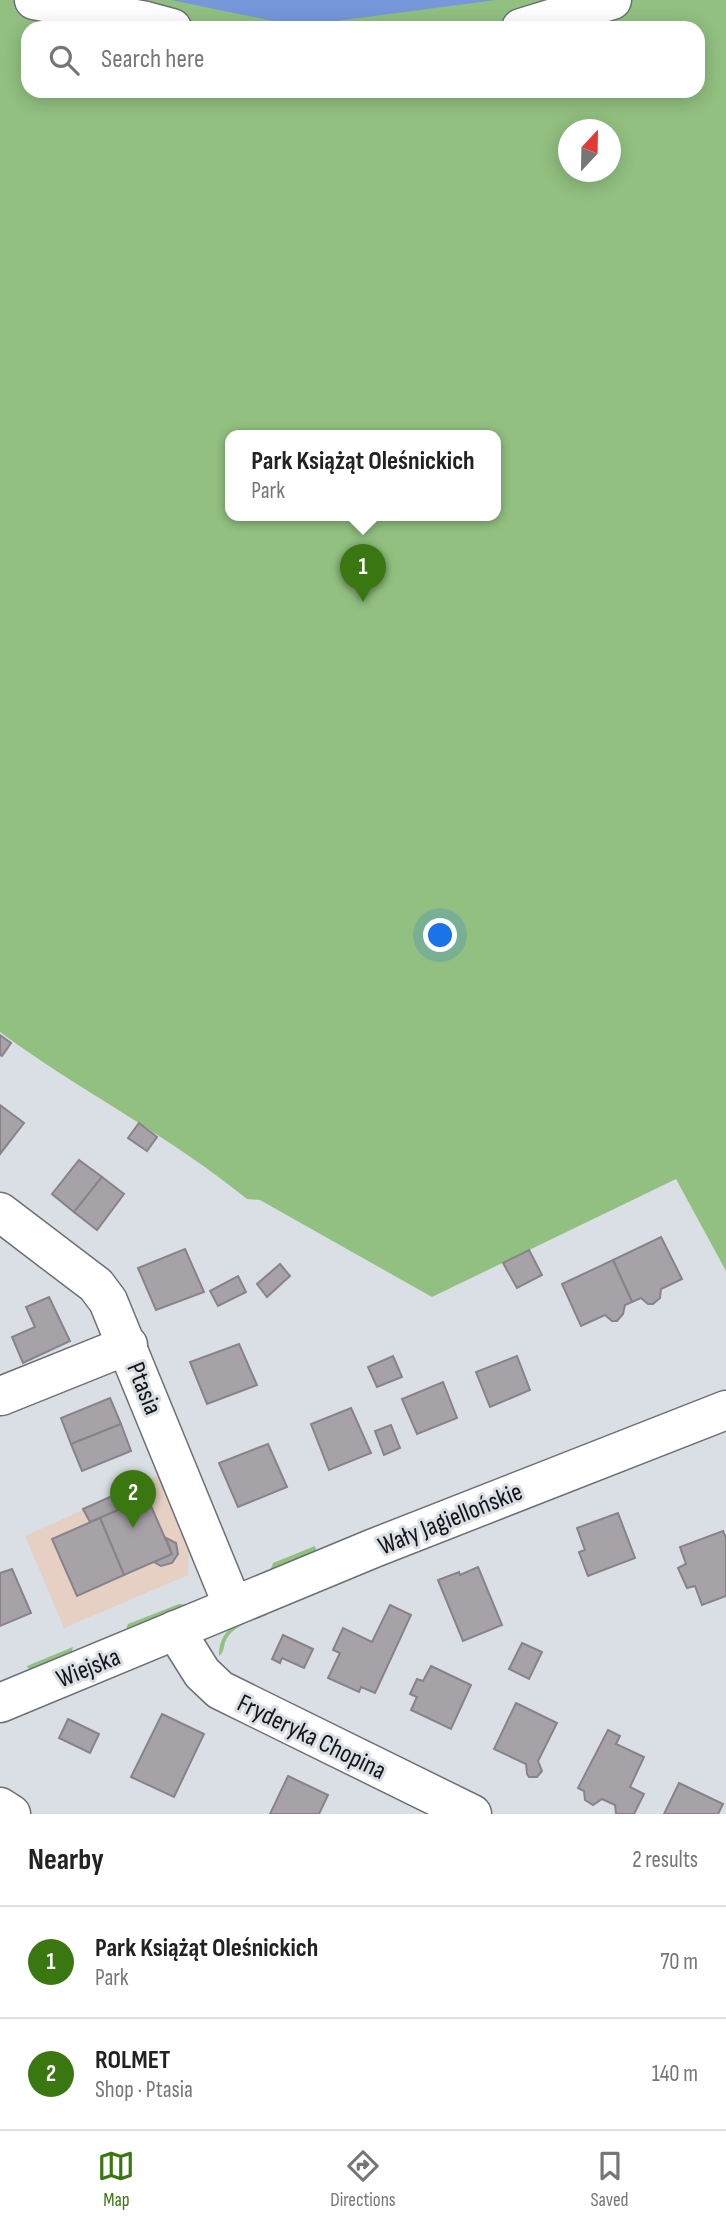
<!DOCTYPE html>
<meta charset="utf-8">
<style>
:root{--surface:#fff;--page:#f6f6f6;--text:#222;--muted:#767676;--line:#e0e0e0;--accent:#3b7710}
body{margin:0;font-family:"Sofia Sans Condensed",sans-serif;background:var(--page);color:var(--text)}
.compass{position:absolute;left:558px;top:119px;width:63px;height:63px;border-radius:50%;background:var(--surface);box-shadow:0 4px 18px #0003;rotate:22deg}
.you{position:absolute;left:441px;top:936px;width:24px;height:24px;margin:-18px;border:5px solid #fff;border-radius:50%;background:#1a73e8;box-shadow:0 0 0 10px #1a73e833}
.badge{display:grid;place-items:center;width:46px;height:46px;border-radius:50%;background:var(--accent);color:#fff;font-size:23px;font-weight:700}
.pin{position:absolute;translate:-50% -58px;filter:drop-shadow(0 2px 4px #0008)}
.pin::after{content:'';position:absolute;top:37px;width:24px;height:21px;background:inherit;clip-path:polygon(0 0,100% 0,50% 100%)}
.popup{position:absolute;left:225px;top:430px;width:276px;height:91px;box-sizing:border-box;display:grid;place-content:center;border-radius:14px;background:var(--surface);filter:drop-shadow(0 2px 5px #0005);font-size:23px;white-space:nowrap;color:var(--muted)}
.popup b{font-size:26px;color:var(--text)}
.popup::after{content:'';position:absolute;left:50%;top:100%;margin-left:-14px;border:14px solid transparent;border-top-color:var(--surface)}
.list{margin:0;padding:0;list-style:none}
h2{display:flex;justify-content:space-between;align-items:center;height:91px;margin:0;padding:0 28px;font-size:30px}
h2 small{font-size:23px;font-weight:400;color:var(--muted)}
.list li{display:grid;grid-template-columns:46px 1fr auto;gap:21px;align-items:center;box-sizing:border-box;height:112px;padding:0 28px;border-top:2px solid var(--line)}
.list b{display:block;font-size:26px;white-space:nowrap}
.list p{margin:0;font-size:23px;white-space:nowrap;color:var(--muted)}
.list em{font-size:23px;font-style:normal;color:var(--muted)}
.icon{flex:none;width:38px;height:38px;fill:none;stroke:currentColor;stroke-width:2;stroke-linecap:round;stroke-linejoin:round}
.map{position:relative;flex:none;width:726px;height:1814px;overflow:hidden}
.search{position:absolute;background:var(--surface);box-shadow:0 4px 18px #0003;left:21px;right:21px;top:21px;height:77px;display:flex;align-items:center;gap:18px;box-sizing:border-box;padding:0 24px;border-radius:21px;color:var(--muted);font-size:26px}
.sheet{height:315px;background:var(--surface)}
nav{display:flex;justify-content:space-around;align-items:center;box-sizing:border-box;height:98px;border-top:2px solid var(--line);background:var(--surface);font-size:19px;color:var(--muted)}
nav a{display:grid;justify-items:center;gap:4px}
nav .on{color:var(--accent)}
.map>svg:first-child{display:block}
.commercial{fill:#e5d0c3}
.green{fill:#91c080;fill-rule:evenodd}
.water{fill:#7797db}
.building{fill:#a7a2a7;stroke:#888388;stroke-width:2}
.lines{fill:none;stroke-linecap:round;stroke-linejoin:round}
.minor-casing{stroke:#6c7075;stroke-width:41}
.minor{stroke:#fff;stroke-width:38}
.labels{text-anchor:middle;stroke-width:6;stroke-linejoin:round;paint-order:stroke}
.street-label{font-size:26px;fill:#141517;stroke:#dadfe5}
</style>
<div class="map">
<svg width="726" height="1814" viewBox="0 0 726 1814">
<rect width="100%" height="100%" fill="#dadfe5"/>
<path class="commercial" d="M 162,1474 L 189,1540 L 188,1575 L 64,1628 L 25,1536 Z"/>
<g class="green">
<path d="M 0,0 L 726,0 L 726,1271 L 676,1179 L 432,1297 L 260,1200 L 247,1199 C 170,1136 80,1091 0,1032 ZM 28,28 L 698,28 L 698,91 L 28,91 ZM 568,130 L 610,130 L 610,172 L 568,172 ZM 230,436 L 496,436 L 496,516 L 230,516 Z"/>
<path d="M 315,1546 L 316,1550 L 313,1559 L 273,1575 L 271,1569 L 273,1563 Z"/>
<path d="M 179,1604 L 189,1605 L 125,1632 L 128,1624 Z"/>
<path d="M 268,1611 L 267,1615 C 253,1621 233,1625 226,1640 C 223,1647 225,1651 219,1656 C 219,1625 244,1620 268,1611 Z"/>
<path d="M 73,1647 L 70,1658 L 37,1672 L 28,1668 L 27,1666 Z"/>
</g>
<path class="water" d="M 171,0 L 496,0 L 298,26 Z"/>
<g class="building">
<path d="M 0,1035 L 11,1043 L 2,1056 L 0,1055 Z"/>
<path d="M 0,1105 L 24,1123 L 0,1154 Z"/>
<path d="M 139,1123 L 157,1137 L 147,1151 L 128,1138 Z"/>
<path d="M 79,1160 L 102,1177 L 74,1212 L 52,1194 Z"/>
<path d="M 102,1177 L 124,1194 L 97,1230 L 74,1212 Z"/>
<path d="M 661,1237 L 682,1279 L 661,1289 L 660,1298 L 653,1304 L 648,1304 L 641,1298 L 632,1302 L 613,1260 Z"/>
<path d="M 185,1249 L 204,1292 L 156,1310 L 138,1268 Z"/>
<path d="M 529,1250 L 542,1275 L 517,1288 L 503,1263 Z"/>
<path d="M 613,1260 L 632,1302 L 625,1305 L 623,1314 L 617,1321 L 612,1321 L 605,1315 L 581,1326 L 562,1284 Z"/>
<path d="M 280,1264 L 290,1276 L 267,1297 L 257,1284 Z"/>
<path d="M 238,1276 L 246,1292 L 218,1306 L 210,1291 Z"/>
<path d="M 49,1297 L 70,1341 L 23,1363 L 12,1337 L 35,1327 L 26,1307 Z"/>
<path d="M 239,1344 L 257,1385 L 207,1404 L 190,1362 Z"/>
<path d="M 393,1356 L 402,1377 L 377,1387 L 368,1367 Z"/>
<path d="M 517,1356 L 530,1390 L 490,1407 L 476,1372 Z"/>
<path d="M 443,1382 L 457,1418 L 417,1434 L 402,1399 Z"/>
<path d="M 110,1398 L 121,1424 L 71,1444 L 61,1418 Z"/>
<path d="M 351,1408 L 371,1453 L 329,1470 L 311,1424 Z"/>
<path d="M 121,1424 L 131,1451 L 82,1471 L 71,1444 Z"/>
<path d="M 391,1425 L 400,1448 L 384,1455 L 375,1431 Z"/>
<path d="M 268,1444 L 287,1487 L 238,1507 L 219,1463 Z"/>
<path d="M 139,1484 L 146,1498 L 90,1522 L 83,1509 Z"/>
<path d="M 147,1497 L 172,1554 L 124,1575 L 100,1518 Z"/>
<path d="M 618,1513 L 635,1558 L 588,1576 L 579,1552 L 585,1550 L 577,1528 Z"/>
<path d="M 100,1518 L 124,1575 L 77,1596 L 52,1539 Z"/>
<path d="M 723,1531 L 726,1538 L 726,1596 L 702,1605 L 695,1586 L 687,1588 L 678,1568 L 686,1564 L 680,1547 Z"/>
<path d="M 166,1538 L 176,1543 L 178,1554 L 172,1563 L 161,1566 L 154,1562 L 172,1554 Z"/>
<path d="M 478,1567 L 502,1625 L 463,1641 L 438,1580 L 459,1572 L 460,1575 Z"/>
<path d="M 12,1569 L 31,1613 L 0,1626 L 0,1573 Z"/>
<path d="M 390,1605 L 411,1615 L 375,1693 L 361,1687 L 359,1692 L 328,1678 L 340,1653 L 333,1650 L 343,1628 L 372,1642 Z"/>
<path d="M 283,1635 L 313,1649 L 304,1668 L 282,1658 L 280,1663 L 272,1659 Z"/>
<path d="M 522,1643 L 542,1652 L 529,1679 L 509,1669 Z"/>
<path d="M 431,1666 L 471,1685 L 451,1729 L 411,1710 L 417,1697 L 410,1694 L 417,1679 L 423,1681 Z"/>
<path d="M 516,1703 L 557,1723 L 538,1761 L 542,1771 L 537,1777 L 529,1777 L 527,1774 L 526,1764 L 494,1749 Z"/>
<path d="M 162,1714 L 204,1734 L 174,1797 L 131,1777 Z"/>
<path d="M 68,1719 L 99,1734 L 90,1753 L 59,1738 Z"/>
<path d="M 608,1730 L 620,1736 L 616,1744 L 644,1757 L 630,1787 L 644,1794 L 634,1814 L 616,1814 L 615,1805 L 602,1799 L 593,1805 L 585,1800 L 584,1791 L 578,1788 Z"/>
<path d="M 288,1776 L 328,1795 L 319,1814 L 270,1814 Z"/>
<path d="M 679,1783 L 723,1804 L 718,1814 L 664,1814 Z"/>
</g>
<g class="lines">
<defs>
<g id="minor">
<path d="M 34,0 L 146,21 L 172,28"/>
<path d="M 521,28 L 612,0"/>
<path d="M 0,1212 L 96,1285 L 108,1301 L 233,1606"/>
<path d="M 1,1396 L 128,1345"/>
<path d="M 175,1630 L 202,1673 L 220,1690 L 472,1814"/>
<path d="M 0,1703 L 374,1548 L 726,1410"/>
<path d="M 0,1807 L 11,1814"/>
</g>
</defs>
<use href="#minor" class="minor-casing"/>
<use href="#minor" class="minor"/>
</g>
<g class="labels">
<g class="street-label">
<text transform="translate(145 1388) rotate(68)" y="9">Ptasia</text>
<text transform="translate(450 1518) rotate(-22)" y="9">Wały Jagiellońskie</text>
<text transform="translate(88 1667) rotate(-22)" y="9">Wiejska</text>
<text transform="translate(312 1736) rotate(26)" y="9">Fryderyka Chopina</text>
</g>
</g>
</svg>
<svg class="compass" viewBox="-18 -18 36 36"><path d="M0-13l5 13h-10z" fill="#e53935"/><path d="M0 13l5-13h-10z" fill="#767676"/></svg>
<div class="you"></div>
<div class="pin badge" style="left:363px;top:602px">1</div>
<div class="popup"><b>Park Książąt Oleśnickich</b>Park</div>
<div class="pin badge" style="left:133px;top:1528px">2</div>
<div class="search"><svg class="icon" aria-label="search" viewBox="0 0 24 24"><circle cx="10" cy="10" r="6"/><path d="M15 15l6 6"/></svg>Search here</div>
</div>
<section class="sheet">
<h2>Nearby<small>2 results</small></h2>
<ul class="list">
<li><span class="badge">1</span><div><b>Park Książąt Oleśnickich</b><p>Park</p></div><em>70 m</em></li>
<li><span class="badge">2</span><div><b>ROLMET</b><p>Shop · Ptasia</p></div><em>140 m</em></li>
</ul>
</section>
<nav>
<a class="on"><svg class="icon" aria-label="map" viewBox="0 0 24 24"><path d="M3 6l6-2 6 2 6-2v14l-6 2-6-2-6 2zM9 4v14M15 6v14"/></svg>Map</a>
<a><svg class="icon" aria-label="directions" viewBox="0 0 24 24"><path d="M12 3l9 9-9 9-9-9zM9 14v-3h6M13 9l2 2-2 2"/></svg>Directions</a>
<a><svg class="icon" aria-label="saved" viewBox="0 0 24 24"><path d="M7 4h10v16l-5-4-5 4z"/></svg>Saved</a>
</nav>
